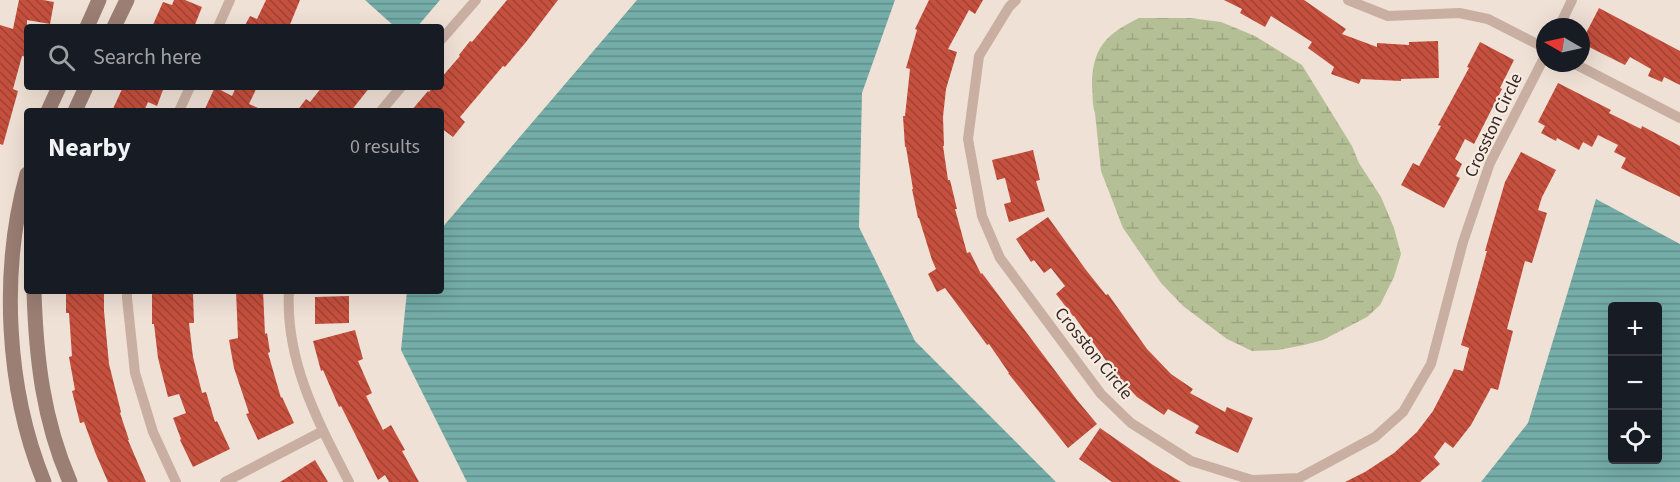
<!DOCTYPE html>
<meta charset="utf-8">
<style>
:root{--surface:#171b24;--page:#20242c;--text:#f1f3f6;--muted:#9ea1a6;--line:#363941}
body{margin:0;font-family:"Source Sans 3",sans-serif;background:var(--page);color:var(--text)}
.controls{position:absolute;right:18px;bottom:18px;display:grid;overflow:hidden;border-radius:6px;box-shadow:0 6px 24px #0002}
.controls button{width:54px;height:54px;display:grid;place-items:center;padding:0;border:0;border-bottom:2px solid var(--line);background:var(--surface);color:var(--text);font:30px sans-serif}
.compass{position:absolute;left:1536px;top:18px;width:54px;height:54px;border-radius:50%;background:var(--surface);box-shadow:0 6px 24px #0002;rotate:279deg}
.list{margin:0;padding:0;list-style:none}
h2{display:flex;justify-content:space-between;align-items:center;height:78px;margin:0;padding:0 24px;font-size:26px}
h2 small{font-size:20px;font-weight:400;color:var(--muted)}
.icon{flex:none;width:33px;height:33px;fill:none;stroke:currentColor;stroke-width:2;stroke-linecap:round;stroke-linejoin:round}
.map{position:relative;flex:none;width:1680px;height:482px;overflow:hidden}
.search{position:absolute;background:var(--surface);box-shadow:0 6px 24px #0002;left:24px;top:24px;width:420px;height:66px;display:flex;align-items:center;gap:15px;box-sizing:border-box;padding:0 21px;border-radius:6px;color:var(--muted);font-size:22px}
.panel{position:absolute;background:var(--surface);box-shadow:0 6px 24px #0002;left:24px;top:108px;width:420px;height:186px;border-radius:6px}
.map>svg:first-child{display:block}
.wetland{fill:url(#wetland-marsh)}
.water{fill:url(#water-rules);fill-rule:evenodd}
.building{fill:url(#building-back-hatch)}
.lines{fill:none;stroke-linecap:round;stroke-linejoin:round}
.street{stroke:#c8afa2;stroke-width:10}
.secondary{stroke:#9b7e74;stroke-width:15}
.labels{text-anchor:middle;stroke-width:4.5;stroke-linejoin:round;paint-order:stroke}
.street-label{font-size:18px;fill:#322724;stroke:#f8ebe1}
</style>
<div class="map">
<svg width="1680" height="482" viewBox="0 0 1680 482">
<defs>
<pattern id="wetland-marsh" width="20" height="14" patternUnits="userSpaceOnUse" patternTransform="scale(1.5)"><rect width="20" height="14" fill="#b5bf96"/><path d="M1 5h8M5 5V1M11 12h8M15 12V8" fill="none" stroke="#9ca481"/></pattern>
<pattern id="water-rules" width="6" height="5" patternUnits="userSpaceOnUse" patternTransform="scale(1.5)"><rect width="6" height="5" fill="#75ada9"/><path d="M0 2.5h6" fill="none" stroke="#618d89"/></pattern>
<pattern id="building-back-hatch" width="6" height="6" patternUnits="userSpaceOnUse" patternTransform="scale(1.5)"><rect width="6" height="6" fill="#c6503e"/><path d="M-1 5l2 2M0 0l6 6M5-1l2 2" fill="none" stroke="#a14234"/></pattern>
</defs>
<rect width="100%" height="100%" fill="#f0e1d6"/>
<path class="wetland" d="M 1139,18 L 1190,18 L 1221,22 L 1255,36 L 1302,65 L 1352,146 L 1359,163 L 1381,197 L 1394,228 L 1401,254 L 1394,277 L 1380,305 L 1367,317 L 1323,340 L 1304,345 L 1278,350 L 1252,351 L 1227,339 L 1183,306 L 1161,283 L 1123,228 L 1101,171 L 1095,113 C 1092,104 1093,95 1092,86 C 1092,48 1106,34 1139,18 Z"/>
<g class="water">
<path d="M 365,0 L 440,0 L 417,27 L 395,27 Z"/>
<path d="M 637,0 L 895,0 L 862,93 L 859,227 L 915,341 L 1056,482 L 467,482 L 401,350 L 407,291 L 441,291 L 441,229 Z"/>
<path d="M 1596,199 L 1680,244 L 1680,482 L 1481,482 L 1528,423 ZM 1612,306 L 1658,306 L 1658,460 L 1612,460 Z"/>
</g>
<g class="building">
<path d="M 19,0 L 43,0 L 54,2 L 50,24 L 27,20 L 27,57 L 22,56 L 13,89 L 18,91 L 3,145 L 0,144 L 0,25 L 13,29 Z"/>
<path d="M 174,0 L 185,0 L 202,7 L 194,27 L 152,27 L 163,2 L 172,5 Z"/>
<path d="M 266,0 L 300,0 L 289,27 L 244,27 L 250,16 L 257,19 Z"/>
<path d="M 507,0 L 558,0 L 526,42 L 505,67 L 503,66 L 460,117 L 465,122 L 453,137 L 441,128 L 441,111 L 411,111 L 428,91 L 429,92 L 433,87 L 441,87 L 441,78 L 460,56 L 459,55 L 470,41 L 472,42 Z"/>
<path d="M 929,0 L 983,0 L 975,14 L 969,10 L 948,49 L 957,52 L 946,89 L 943,117 L 944,146 L 943,146 L 948,180 L 950,180 L 957,209 L 955,209 L 967,253 L 970,252 L 981,274 L 982,273 L 1077,400 L 1097,424 L 1068,448 L 1008,373 L 1009,373 L 989,344 L 987,345 L 945,288 L 937,292 L 928,274 L 936,269 L 932,260 L 919,218 L 918,218 L 912,189 L 913,189 L 906,147 L 905,147 L 903,116 L 905,116 L 910,69 L 906,68 L 917,30 L 915,29 Z"/>
<path d="M 1224,0 L 1304,0 L 1346,29 L 1342,34 L 1377,47 L 1377,43 L 1409,45 L 1409,42 L 1438,41 L 1439,78 L 1401,79 L 1401,81 L 1361,79 L 1359,84 L 1331,74 L 1334,67 L 1308,48 L 1312,42 L 1271,16 L 1265,27 L 1240,13 L 1242,9 Z"/>
<path d="M 1599,8 L 1680,51 L 1680,85 L 1664,77 L 1662,82 L 1648,76 L 1651,69 L 1630,57 L 1625,65 L 1581,43 Z"/>
<path d="M 1480,42 L 1514,60 L 1500,88 L 1502,89 L 1474,144 L 1465,139 L 1455,159 L 1462,164 L 1456,176 L 1460,178 L 1444,208 L 1401,185 L 1413,163 L 1419,166 L 1441,126 L 1438,125 L 1469,68 L 1467,67 Z"/>
<path d="M 1558,83 L 1611,110 L 1609,113 L 1641,129 L 1642,126 L 1680,146 L 1680,197 L 1621,168 L 1626,158 L 1614,152 L 1618,145 L 1598,135 L 1592,147 L 1583,142 L 1579,150 L 1557,138 L 1556,141 L 1541,133 L 1545,126 L 1538,122 Z"/>
<path d="M 123,87 L 164,87 L 157,106 L 148,102 L 144,111 L 112,111 Z"/>
<path d="M 215,87 L 232,96 L 236,87 L 257,87 L 249,104 L 265,111 L 204,111 Z"/>
<path d="M 322,87 L 370,87 L 351,111 L 297,111 L 306,99 L 310,102 Z"/>
<path d="M 1033,150 L 1040,180 L 1036,181 L 1045,211 L 1009,222 L 1004,204 L 1011,202 L 1005,178 L 997,180 L 992,160 Z"/>
<path d="M 1521,152 L 1556,170 L 1542,197 L 1538,210 L 1547,213 L 1532,263 L 1525,261 L 1507,329 L 1513,331 L 1498,390 L 1491,388 L 1471,425 L 1453,448 L 1445,442 L 1434,457 L 1440,464 L 1420,482 L 1345,482 L 1365,472 L 1394,453 L 1417,432 L 1433,411 L 1452,374 L 1454,369 L 1463,371 L 1469,348 L 1461,345 L 1487,251 L 1485,251 L 1493,223 L 1505,182 Z"/>
<path d="M 1048,217 L 1086,270 L 1106,295 L 1108,294 L 1147,349 L 1171,374 L 1193,389 L 1190,393 L 1225,412 L 1227,407 L 1253,418 L 1238,453 L 1195,433 L 1199,426 L 1168,409 L 1164,415 L 1137,397 L 1117,376 L 1074,316 L 1073,316 L 1056,294 L 1065,286 L 1051,268 L 1044,273 L 1034,260 L 1031,262 L 1016,239 Z"/>
<path d="M 66,291 L 104,291 L 104,311 L 109,364 L 121,412 L 120,413 L 129,440 L 128,440 L 146,482 L 108,482 L 95,452 L 84,422 L 80,423 L 72,391 L 75,390 L 69,357 L 72,356 L 69,313 L 66,313 Z"/>
<path d="M 236,291 L 263,291 L 265,334 L 267,333 L 270,352 L 268,353 L 281,398 L 282,397 L 294,423 L 258,440 L 246,414 L 249,413 L 234,368 L 229,340 L 238,338 Z"/>
<path d="M 152,293 L 193,293 L 194,323 L 189,323 L 193,357 L 202,393 L 206,392 L 215,422 L 217,421 L 230,449 L 193,467 L 180,440 L 181,439 L 173,418 L 186,413 L 179,394 L 168,397 L 158,358 L 154,324 L 152,324 Z"/>
<path d="M 349,296 L 349,323 L 315,324 L 315,297 Z"/>
<path d="M 355,330 L 363,359 L 358,361 L 372,393 L 366,396 L 383,430 L 391,425 L 405,450 L 402,451 L 419,482 L 389,482 L 385,475 L 378,480 L 341,406 L 339,407 L 323,370 L 321,371 L 313,341 Z"/>
<path d="M 1100,428 L 1153,465 L 1181,482 L 1112,482 L 1079,459 Z"/>
<path d="M 315,460 L 328,482 L 280,482 Z"/>
</g>
<g class="lines">
<g class="street">
<path d="M 1016,0 L 1009,7 L 979,56 L 968,139 L 982,216 L 1000,258 L 1101,394 L 1131,423 L 1191,461 L 1252,480 L 1299,478 L 1375,437 L 1403,412 L 1431,364 L 1463,242 L 1490,163 L 1545,56"/>
<path d="M 1348,0 L 1388,16 L 1459,13 L 1488,19 L 1545,48"/>
<path d="M 218,27 L 230,0"/>
<path d="M 1559,27 L 1572,0"/>
<path d="M 441,40 L 476,0"/>
<path d="M 1573,63 L 1680,118"/>
<path d="M 179,111 L 190,87"/>
<path d="M 381,111 L 401,87"/>
<path d="M 127,291 L 127,298 L 135,373 L 153,432 L 176,482"/>
<path d="M 289,291 C 285,361 318,422 349,482"/>
<path d="M 225,482 L 323,431"/>
</g>
<g class="secondary">
<path d="M 87,27 L 99,0"/>
<path d="M 114,27 L 127,0"/>
<path d="M 48,111 L 59,87"/>
<path d="M 75,111 L 86,87"/>
<path d="M 27,174 C 0,271 6,389 44,482"/>
<path d="M 34,291 C 36,358 43,420 70,482"/>
</g>
</g>
<g class="labels">
<g class="street-label">
<text transform="translate(1493 125) rotate(-65)" y="6">Crosston Circle</text>
<text transform="translate(1094 353) rotate(51)" y="6">Crosston Circle</text>
</g>
</g>
</svg>
<div class="controls">
<button>+</button>
<button>−</button>
<button><svg class="icon" aria-label="locate" viewBox="0 0 24 24"><circle cx="12" cy="12" r="6"/><path d="M12 2v4M12 18v4M2 12h4M18 12h4"/></svg></button>
</div>
<svg class="compass" viewBox="-18 -18 36 36"><path d="M0-13l5 13h-10z" fill="#e53935"/><path d="M0 13l5-13h-10z" fill="#9ea1a6"/></svg>
<div class="search"><svg class="icon" aria-label="search" viewBox="0 0 24 24"><circle cx="10" cy="10" r="6"/><path d="M15 15l6 6"/></svg>Search here</div>
<section class="panel">
<h2>Nearby<small>0 results</small></h2>
<ul class="list">
</ul>
</section>
</div>
